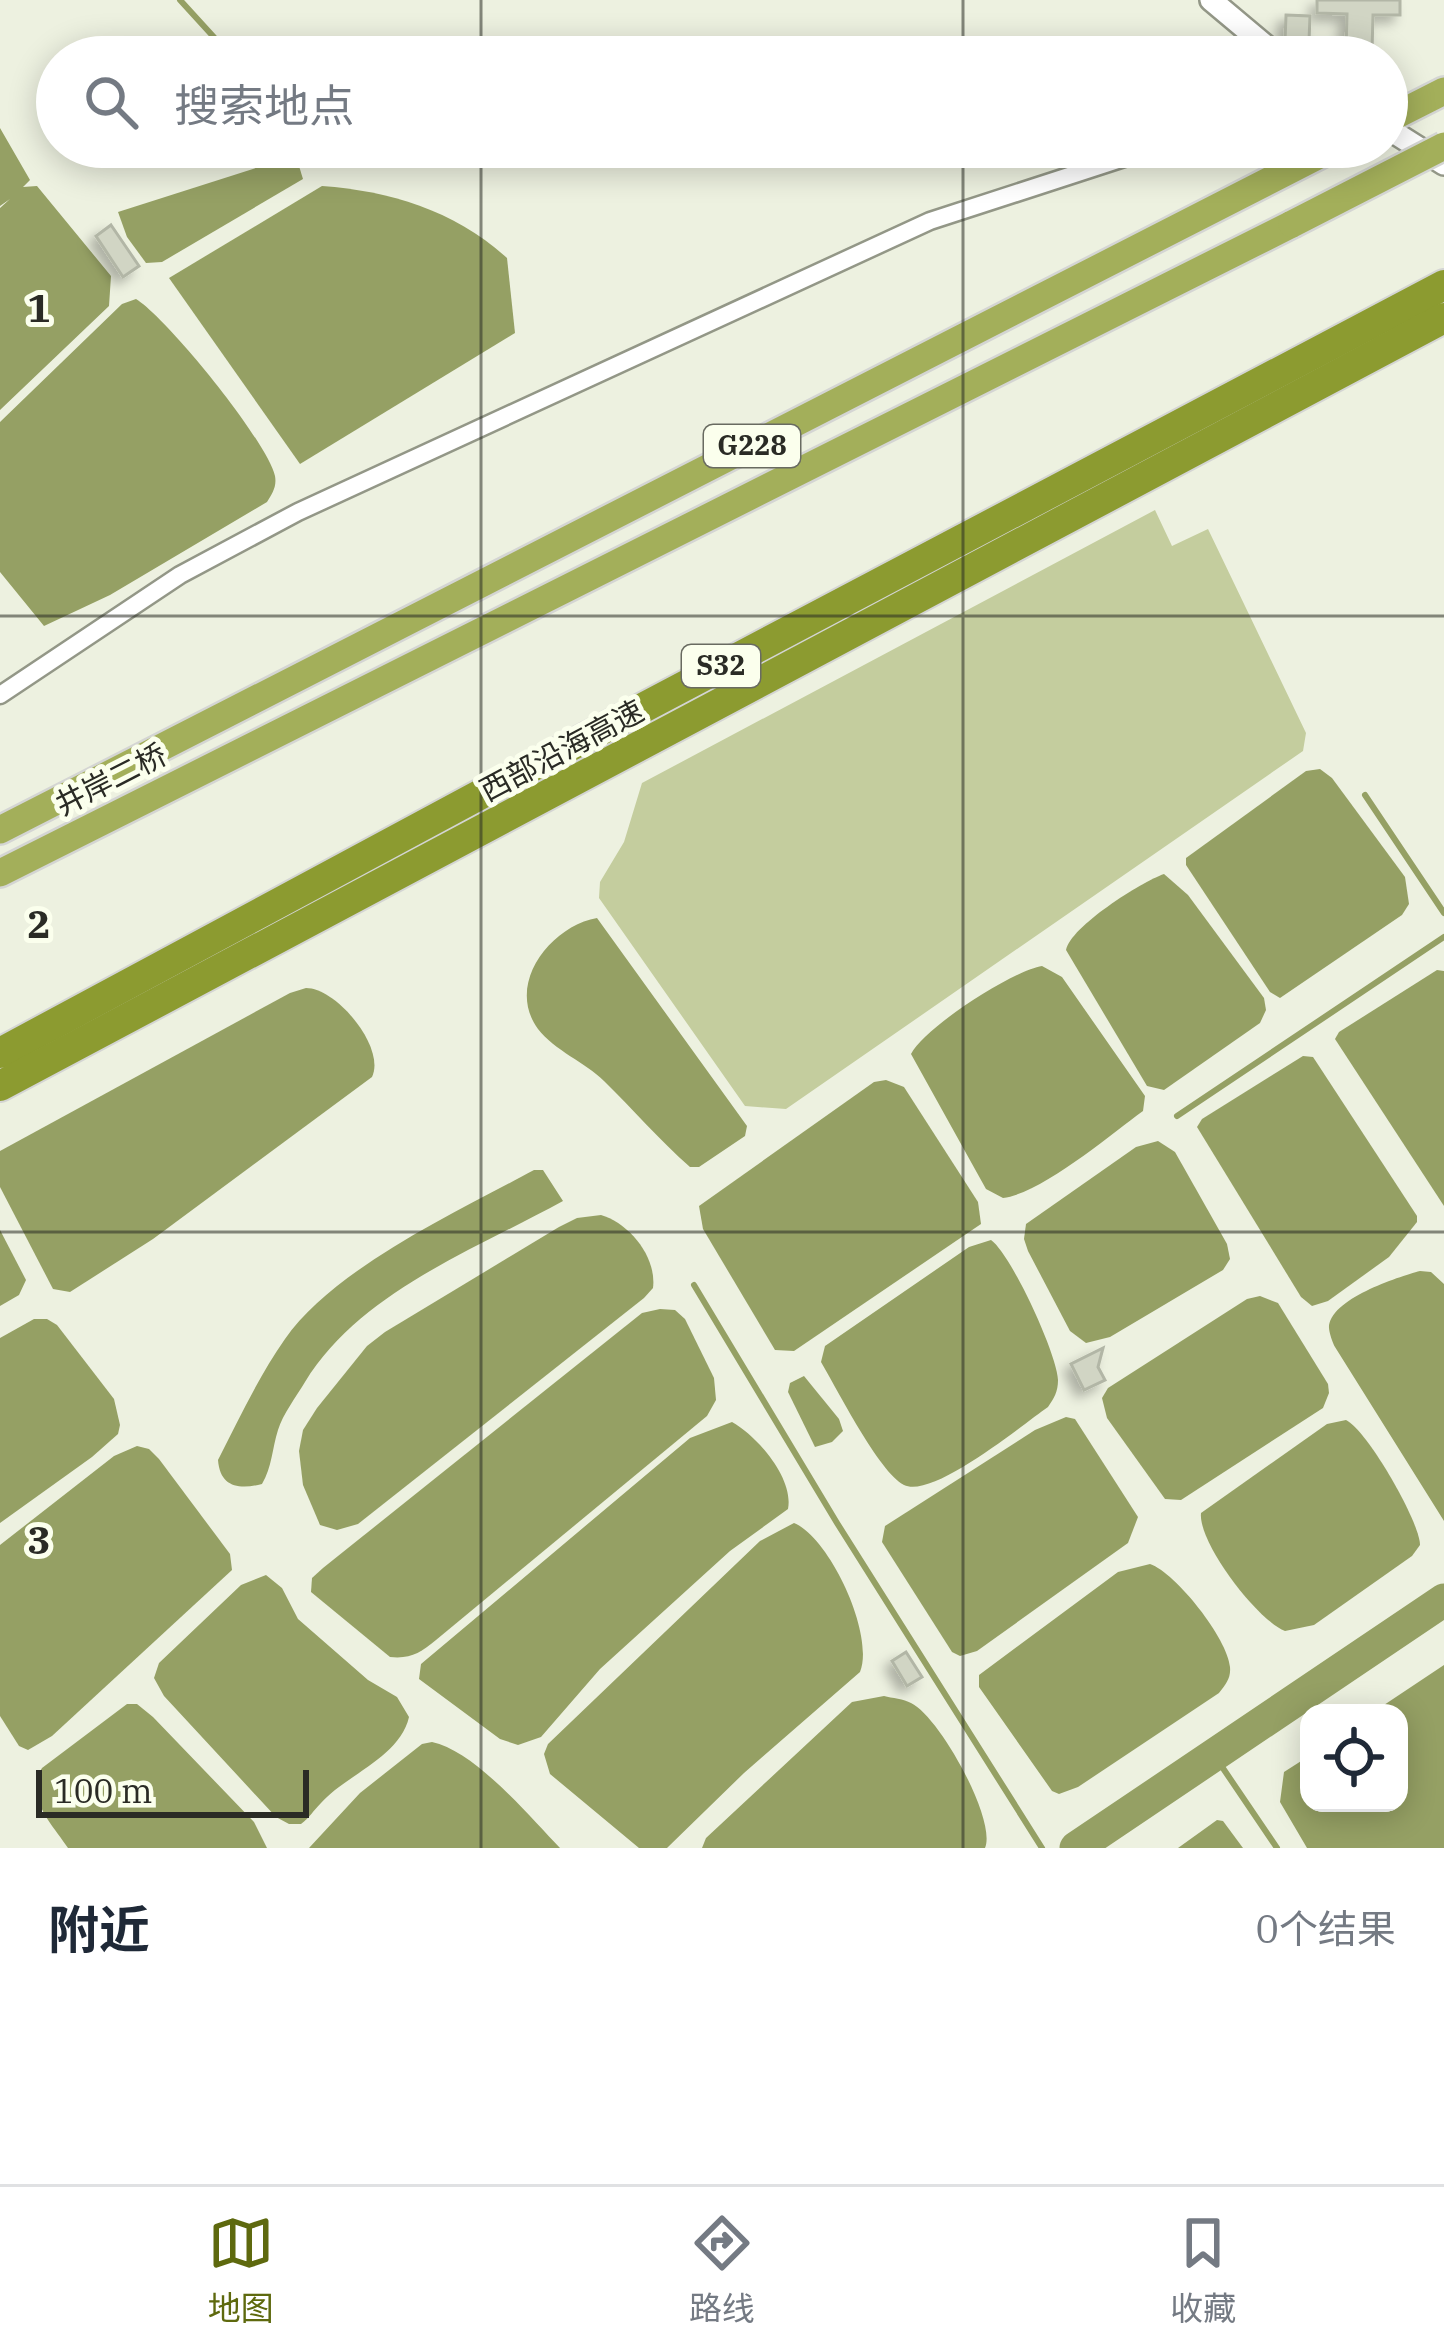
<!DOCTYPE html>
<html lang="zh">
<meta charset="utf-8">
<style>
:root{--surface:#fff;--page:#f6f6f7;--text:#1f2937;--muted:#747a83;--line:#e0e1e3;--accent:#5e690e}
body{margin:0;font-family:"IBM Plex Serif","Noto Sans SC",serif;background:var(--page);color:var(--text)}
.controls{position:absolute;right:36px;bottom:36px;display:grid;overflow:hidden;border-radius:24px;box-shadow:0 6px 30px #0003}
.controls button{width:108px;height:108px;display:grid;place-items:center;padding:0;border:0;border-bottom:3px solid var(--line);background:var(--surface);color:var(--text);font:60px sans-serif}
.scale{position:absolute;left:36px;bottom:30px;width:273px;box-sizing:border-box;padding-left:12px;border:6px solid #2a2b25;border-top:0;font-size:33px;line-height:42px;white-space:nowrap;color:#2a2b25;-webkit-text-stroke:9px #fbffed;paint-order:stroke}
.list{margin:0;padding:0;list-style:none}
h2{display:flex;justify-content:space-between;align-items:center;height:156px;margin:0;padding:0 48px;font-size:51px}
h2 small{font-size:39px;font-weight:400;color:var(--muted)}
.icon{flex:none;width:66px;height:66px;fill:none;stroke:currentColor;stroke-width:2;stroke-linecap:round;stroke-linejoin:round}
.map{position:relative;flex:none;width:1444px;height:1848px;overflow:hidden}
.search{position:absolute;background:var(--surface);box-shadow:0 6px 30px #0003;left:36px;right:36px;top:36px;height:132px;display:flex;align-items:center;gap:30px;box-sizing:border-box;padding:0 42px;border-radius:66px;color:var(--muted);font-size:45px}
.sheet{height:336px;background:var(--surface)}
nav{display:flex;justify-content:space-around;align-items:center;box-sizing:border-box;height:168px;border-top:3px solid var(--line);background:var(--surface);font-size:33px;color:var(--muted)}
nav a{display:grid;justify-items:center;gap:6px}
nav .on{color:var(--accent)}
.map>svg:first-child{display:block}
.green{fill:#c4cd9e}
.water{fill:#95a064}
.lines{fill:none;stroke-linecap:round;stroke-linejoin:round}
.stream{stroke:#95a064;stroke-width:6}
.river{stroke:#95a064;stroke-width:33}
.building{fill:#d1d5c4;stroke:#b2b6a6;stroke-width:3;filter:url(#shadow)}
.minor-casing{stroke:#939787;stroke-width:21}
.tertiary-casing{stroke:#939787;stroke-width:26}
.trunk-casing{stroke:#d4d5d3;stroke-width:32}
.motorway-casing{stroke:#d4d5d3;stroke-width:34}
.minor{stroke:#fff;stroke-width:16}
.tertiary{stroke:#fff;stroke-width:21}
.trunk{stroke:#a3af5a;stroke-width:27}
.motorway{stroke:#8c9b30;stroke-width:30}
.trunk-bridge-casing{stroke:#d4d5d3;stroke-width:32;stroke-linecap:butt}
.trunk-bridge{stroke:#a3af5a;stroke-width:27}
.grid{fill:none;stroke:#2a2b25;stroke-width:3;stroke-opacity:0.55}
.labels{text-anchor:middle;stroke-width:10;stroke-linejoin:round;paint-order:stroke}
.shield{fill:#fbffed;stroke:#696b61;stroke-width:3}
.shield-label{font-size:27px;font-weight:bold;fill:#2a2b25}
.street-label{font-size:30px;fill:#2a2b25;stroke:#fbffed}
.grid-label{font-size:39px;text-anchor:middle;font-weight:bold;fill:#2a2b25;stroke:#fbffed;stroke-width:10;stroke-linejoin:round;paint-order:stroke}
</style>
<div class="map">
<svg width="1444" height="1848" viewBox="0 0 1444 1848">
<defs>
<filter id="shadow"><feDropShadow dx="-7" dy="7" stdDeviation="6" flood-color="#0004"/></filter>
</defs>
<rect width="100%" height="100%" fill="#edf1e0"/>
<path class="green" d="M 1155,510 L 1172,546 L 1208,529 L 1306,733 L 1303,751 L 786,1109 L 745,1106 L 599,898 L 600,882 L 624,842 L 642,783 Z"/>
<g class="water">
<path d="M 0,128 L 30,180 L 23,187 L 37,186 L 111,276 L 109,306 L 0,410 L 0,208 L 10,199 L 0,206 Z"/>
<path d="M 287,158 L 299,166 L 303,179 L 162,262 L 146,263 L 127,237 L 118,212 Z"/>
<path d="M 322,186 C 391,191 455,211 507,258 L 515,333 L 300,464 L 169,278 Z"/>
<path d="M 136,299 C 167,318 267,441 275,476 C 277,487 272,494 267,502 L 110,595 L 44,626 L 0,572 L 0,422 L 122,304 Z"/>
<path d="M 1320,769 L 1332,778 L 1405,877 L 1409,904 L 1402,915 L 1280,998 L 1270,992 L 1186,865 L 1186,858 L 1306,771 Z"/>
<path d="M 1164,874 L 1188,895 L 1264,998 L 1266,1010 L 1260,1023 L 1164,1090 L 1147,1086 L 1066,950 C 1070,927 1141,882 1164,874 Z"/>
<path d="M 597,918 L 747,1126 L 745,1136 L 699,1167 L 690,1167 C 659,1140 633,1109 604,1081 C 585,1062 555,1051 538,1029 C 505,984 551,926 597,918 Z"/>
<path d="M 1042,966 L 1062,977 L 1145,1096 L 1143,1111 C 1110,1135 1042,1193 1003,1198 L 986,1189 L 911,1054 C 925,1027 1012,971 1042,966 Z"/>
<path d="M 1437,970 L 1444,971 L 1444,1206 L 1335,1039 L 1339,1032 Z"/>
<path d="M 306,988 C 337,988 386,1048 372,1077 L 153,1239 L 70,1292 L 53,1289 L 0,1187 L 0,1151 L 290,993 Z"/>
<path d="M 1303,1056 L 1313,1057 L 1317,1063 L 1417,1216 L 1417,1222 L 1389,1257 L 1328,1301 L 1312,1306 L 1301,1297 L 1197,1127 L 1202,1119 Z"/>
<path d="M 886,1080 L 904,1087 L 978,1202 L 981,1224 L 794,1351 L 775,1350 L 703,1229 L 699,1206 L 874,1082 Z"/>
<path d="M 1158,1141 L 1175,1152 L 1227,1244 L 1230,1259 L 1223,1270 L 1110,1337 L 1086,1343 L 1070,1331 L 1028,1251 L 1024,1239 L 1026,1224 L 1136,1147 Z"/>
<path d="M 534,1170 L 543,1170 L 563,1201 C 474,1250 360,1292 305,1382 C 296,1397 283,1414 278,1430 C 272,1449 272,1467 262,1484 C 239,1490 220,1487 218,1460 C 239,1419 259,1376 285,1339 C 334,1268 459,1211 534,1170 Z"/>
<path d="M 601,1215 C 629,1223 657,1257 653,1288 L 644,1298 L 358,1524 L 337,1530 L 320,1525 L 303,1485 L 299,1451 L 303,1430 L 317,1408 L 367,1346 L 385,1332 L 559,1227 L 577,1218 Z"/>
<path d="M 0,1230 L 26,1280 L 19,1295 L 0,1306 Z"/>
<path d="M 991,1240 C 1011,1254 1057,1354 1058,1380 C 1058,1392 1054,1398 1048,1407 C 1022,1425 933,1499 904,1485 C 879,1472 837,1389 821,1362 L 825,1346 L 969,1247 Z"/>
<path d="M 1420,1271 L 1431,1272 L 1444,1284 L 1444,1521 L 1335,1347 C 1333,1344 1329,1332 1329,1328 C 1329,1299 1398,1277 1420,1271 Z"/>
<path d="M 1260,1296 L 1278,1303 L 1328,1384 L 1329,1393 L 1323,1408 L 1181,1500 L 1165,1499 L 1107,1418 L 1102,1398 L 1108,1388 L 1247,1299 Z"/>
<path d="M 660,1309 L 675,1310 L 685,1319 L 714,1378 L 716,1400 L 707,1416 L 436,1640 C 420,1653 411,1659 390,1657 L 311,1592 L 312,1578 L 323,1568 L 642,1313 Z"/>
<path d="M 34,1319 L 47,1319 L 57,1325 L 114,1399 L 120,1425 L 118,1434 L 92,1457 L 0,1523 L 0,1338 Z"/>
<path d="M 804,1376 L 839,1419 L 843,1431 L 832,1442 L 815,1447 L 788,1392 L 790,1383 Z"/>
<path d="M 1066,1417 L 1075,1419 L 1138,1517 L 1128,1543 L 977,1651 L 960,1656 L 952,1652 L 882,1542 L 885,1526 L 1035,1430 Z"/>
<path d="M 1346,1420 C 1367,1430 1420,1522 1420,1545 L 1412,1556 L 1314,1625 L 1285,1631 C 1257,1620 1198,1543 1201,1513 L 1327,1424 Z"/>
<path d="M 732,1422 C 757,1436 794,1478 788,1509 L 730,1551 L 600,1669 L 541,1737 L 518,1745 L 500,1739 L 419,1679 L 421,1664 L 690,1438 Z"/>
<path d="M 137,1446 L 149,1449 L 159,1459 L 230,1554 L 232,1570 L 52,1736 L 28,1750 L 19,1746 L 0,1716 L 0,1545 L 114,1456 Z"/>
<path d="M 794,1523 C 830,1538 875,1635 860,1672 L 744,1773 L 667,1848 L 639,1848 L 550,1774 L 544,1754 L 548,1744 L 760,1541 Z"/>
<path d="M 1150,1564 C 1176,1573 1228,1639 1230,1667 C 1231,1678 1226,1684 1219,1693 L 1078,1787 L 1059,1794 L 1052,1791 L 979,1687 L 979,1675 L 1118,1572 Z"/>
<path d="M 266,1575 L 282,1588 L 298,1619 L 368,1680 L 397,1697 L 409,1717 C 400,1757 346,1775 321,1803 C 313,1811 310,1817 301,1824 L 289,1824 L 276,1817 L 164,1696 L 154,1678 L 159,1663 L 241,1585 Z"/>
<path d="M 1444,1665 L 1444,1848 L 1307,1848 L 1280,1802 L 1284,1772 L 1309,1756 L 1309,1803 L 1399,1803 L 1399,1713 L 1372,1713 Z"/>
<path d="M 884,1696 C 892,1698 904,1699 911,1703 C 939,1716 997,1820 985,1848 L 702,1848 L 706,1838 L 852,1702 Z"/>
<path d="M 127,1704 L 137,1704 L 153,1717 L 254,1822 L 267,1848 L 68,1848 C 52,1824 24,1797 42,1768 Z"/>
<path d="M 432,1742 C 475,1751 529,1816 560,1848 L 309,1848 L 360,1793 L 422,1744 Z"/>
<path d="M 1217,1820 L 1223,1821 L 1243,1848 L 1178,1848 Z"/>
</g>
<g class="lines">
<g class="stream">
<path d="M 180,0 L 232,57"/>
<path d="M 312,147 L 326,160 L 361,165"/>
<path d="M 1365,795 L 1444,913"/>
<path d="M 1177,1116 L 1444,937"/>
<path d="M 694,1285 L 837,1523 L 1042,1848"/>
<path d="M 1214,1755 L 1277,1848"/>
</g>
<path class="river" d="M 1076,1848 L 1444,1600"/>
</g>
<g class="building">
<path d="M 1317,0 L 1400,0 L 1400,15 L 1373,15 L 1372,51 L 1346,50 L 1347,14 L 1317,13 Z"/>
<path d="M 1286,15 L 1310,16 L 1309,41 L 1285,41 Z"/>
<path d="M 111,225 L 139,266 L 123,277 L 96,236 Z"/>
<path d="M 1103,1348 L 1098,1367 L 1105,1380 L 1084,1390 L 1071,1364 Z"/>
<path d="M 906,1652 L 922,1677 L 907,1686 L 892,1661 Z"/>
</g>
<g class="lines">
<defs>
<path id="minor" d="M 0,695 L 180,575 L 298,512 L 930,221 L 1158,147"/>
<g id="tertiary">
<path d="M 1211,0 L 1279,57"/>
<path d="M 1387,128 L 1444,164"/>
</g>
<g id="trunk">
<path d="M 1387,120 L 1444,91"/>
<path d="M 0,830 L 1335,147"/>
<path d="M 0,873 L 1292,224"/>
</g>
<g id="motorway">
<path d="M 0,1053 L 550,757 L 1444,285"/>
<path d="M 0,1086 L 1444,318"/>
</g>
</defs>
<use href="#minor" class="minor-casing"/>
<use href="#tertiary" class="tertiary-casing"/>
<use href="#trunk" class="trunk-casing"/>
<use href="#motorway" class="motorway-casing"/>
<use href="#minor" class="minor"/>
<use href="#tertiary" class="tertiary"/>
<use href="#trunk" class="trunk"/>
<use href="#motorway" class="motorway"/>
<defs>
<path id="trunk-bridge" d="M 1292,224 L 1444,146"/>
</defs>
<use href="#trunk-bridge" class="trunk-bridge-casing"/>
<use href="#trunk-bridge" class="trunk-bridge"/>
</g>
<path class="grid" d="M 481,0 L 481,57M 963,0 L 963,57M 481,147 L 481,1848M 963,147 L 963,1848M 0,616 L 1444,616M 0,1232 L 1444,1232"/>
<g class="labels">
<g class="shield">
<rect x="704" y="425" width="96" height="42" rx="9"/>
<rect x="682" y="645" width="78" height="42" rx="9"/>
</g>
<g class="shield-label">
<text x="752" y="455">G228</text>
<text x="721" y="675">S32</text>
</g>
<g class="street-label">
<text transform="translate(562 751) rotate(-28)" y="10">西部沿海高速</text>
<text transform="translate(111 780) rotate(-27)" y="10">井岸二桥</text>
</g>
</g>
<g class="grid-label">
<text x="39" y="322">1</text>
<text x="39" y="938">2</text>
<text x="39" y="1554">3</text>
</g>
</svg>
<div class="controls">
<button><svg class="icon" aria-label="locate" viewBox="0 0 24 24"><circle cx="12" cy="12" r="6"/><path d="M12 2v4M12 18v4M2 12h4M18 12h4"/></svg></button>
</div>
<div class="scale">100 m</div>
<div class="search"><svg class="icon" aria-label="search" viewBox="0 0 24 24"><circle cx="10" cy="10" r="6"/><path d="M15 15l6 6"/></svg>搜索地点</div>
</div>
<section class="sheet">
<h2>附近<small>0个结果</small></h2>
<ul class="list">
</ul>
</section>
<nav>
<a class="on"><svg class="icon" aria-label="map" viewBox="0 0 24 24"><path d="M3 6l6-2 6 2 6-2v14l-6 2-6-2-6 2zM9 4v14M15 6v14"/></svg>地图</a>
<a><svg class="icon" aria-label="directions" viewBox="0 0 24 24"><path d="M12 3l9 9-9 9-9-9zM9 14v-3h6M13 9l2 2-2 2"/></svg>路线</a>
<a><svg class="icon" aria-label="saved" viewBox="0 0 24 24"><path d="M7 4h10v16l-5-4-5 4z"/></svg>收藏</a>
</nav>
